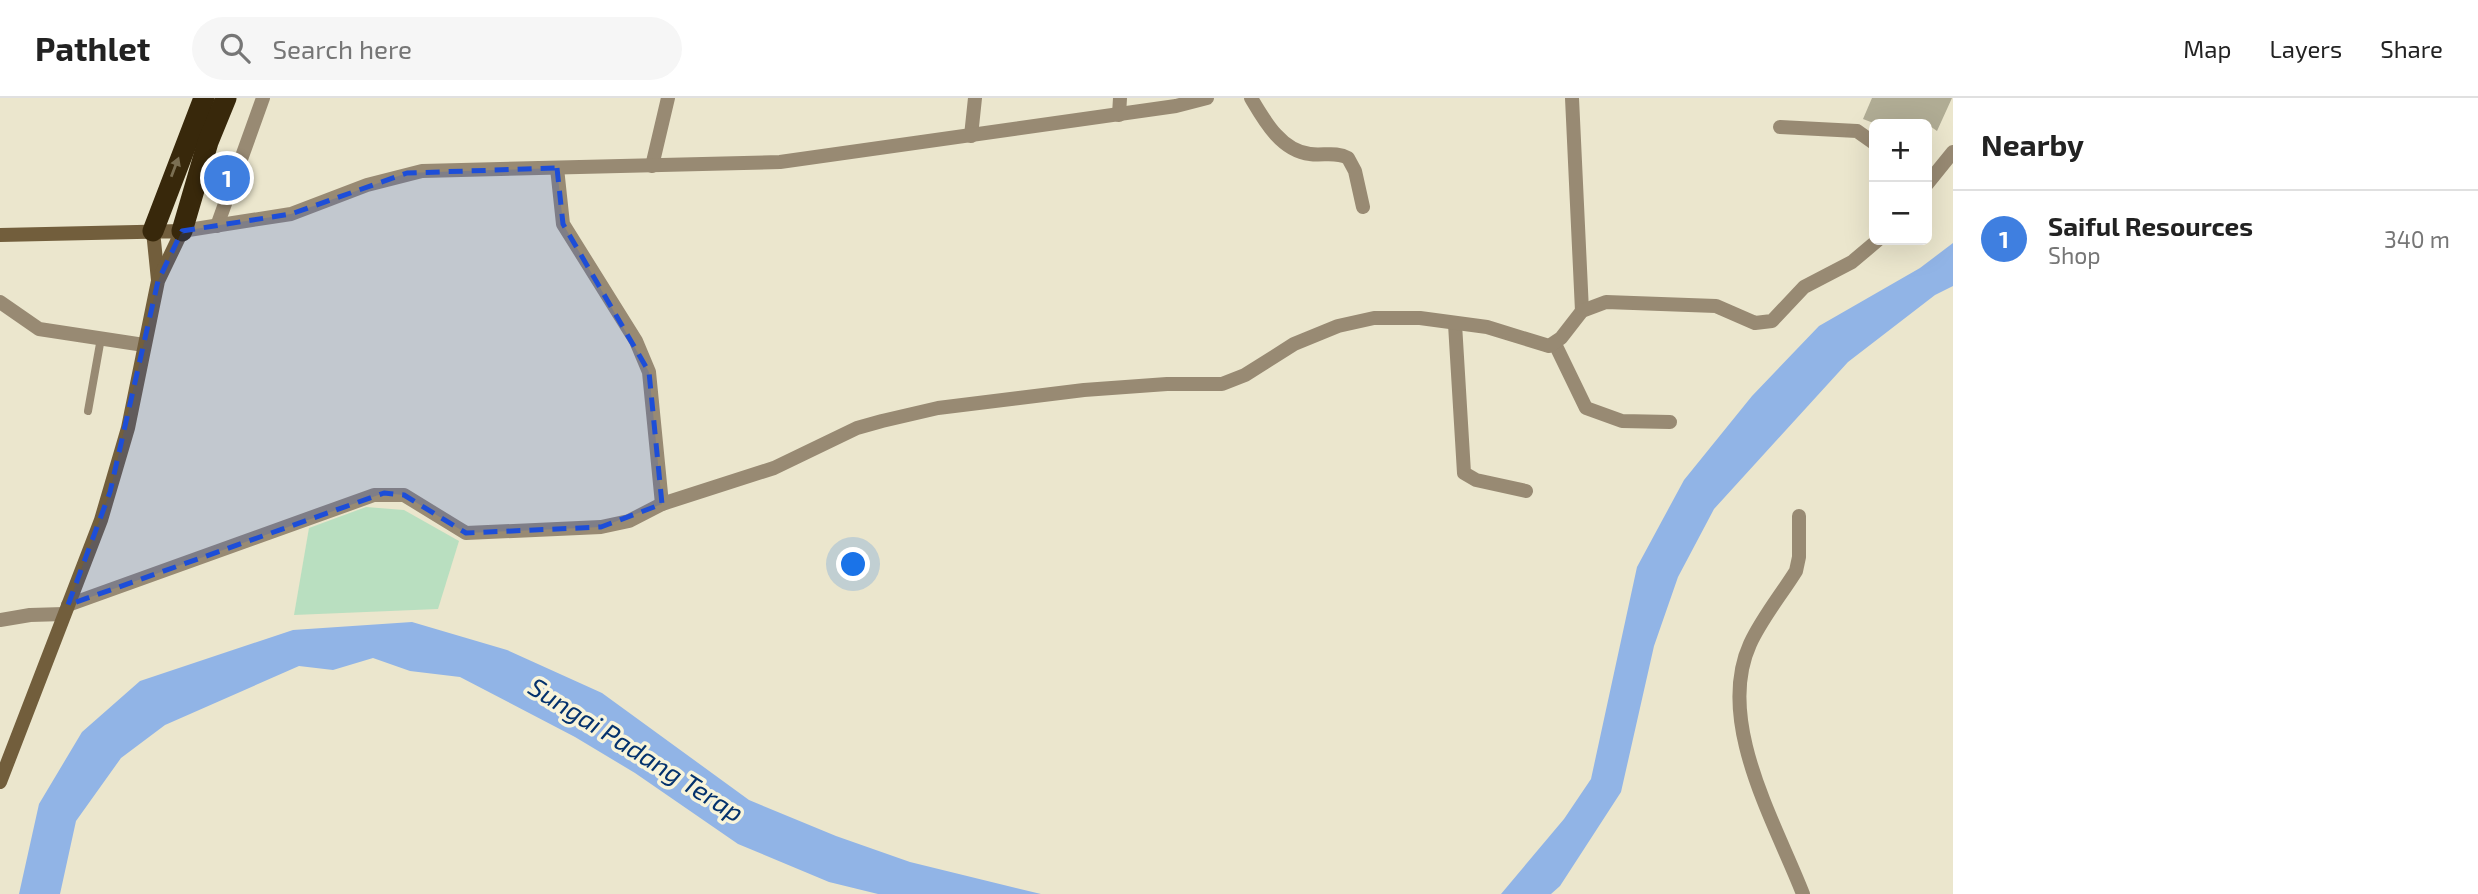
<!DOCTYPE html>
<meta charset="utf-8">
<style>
:root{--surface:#fff;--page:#f6f6f6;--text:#222;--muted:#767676;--line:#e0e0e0;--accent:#b45309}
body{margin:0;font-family:"Exo 2",sans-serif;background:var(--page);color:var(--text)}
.controls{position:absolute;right:21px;top:21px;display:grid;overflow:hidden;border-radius:10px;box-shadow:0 7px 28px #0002}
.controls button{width:63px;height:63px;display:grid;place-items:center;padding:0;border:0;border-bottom:2px solid var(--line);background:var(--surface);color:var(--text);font:35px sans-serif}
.you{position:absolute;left:854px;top:467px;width:24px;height:24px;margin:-18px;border:5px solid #fff;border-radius:50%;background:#1a73e8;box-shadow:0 0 0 10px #1a73e833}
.badge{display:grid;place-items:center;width:46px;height:46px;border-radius:50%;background:var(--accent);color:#fff;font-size:23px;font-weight:700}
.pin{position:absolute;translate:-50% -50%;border:4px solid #fff;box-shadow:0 2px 7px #0006}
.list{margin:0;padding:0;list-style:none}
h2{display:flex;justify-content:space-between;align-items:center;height:91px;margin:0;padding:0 28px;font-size:30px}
h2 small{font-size:23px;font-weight:400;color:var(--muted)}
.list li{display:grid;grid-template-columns:46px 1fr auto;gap:21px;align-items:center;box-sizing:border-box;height:98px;padding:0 28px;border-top:2px solid var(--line)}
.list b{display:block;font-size:26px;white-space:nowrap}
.list p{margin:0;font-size:23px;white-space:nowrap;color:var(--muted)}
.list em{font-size:23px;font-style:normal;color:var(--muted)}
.icon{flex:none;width:38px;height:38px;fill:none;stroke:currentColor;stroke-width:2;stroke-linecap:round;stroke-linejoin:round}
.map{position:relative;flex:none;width:1953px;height:796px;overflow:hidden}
header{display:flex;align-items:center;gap:42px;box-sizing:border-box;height:98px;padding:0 35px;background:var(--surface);border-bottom:2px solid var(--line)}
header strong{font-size:33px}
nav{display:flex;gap:38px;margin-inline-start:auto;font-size:24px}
.search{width:490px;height:63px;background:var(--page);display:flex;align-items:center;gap:18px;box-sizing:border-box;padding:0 24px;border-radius:38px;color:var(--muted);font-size:26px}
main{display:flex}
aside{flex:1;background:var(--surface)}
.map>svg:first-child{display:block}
.green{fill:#b9dfc0}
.water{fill:#91b4e6}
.building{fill:#b0ac94}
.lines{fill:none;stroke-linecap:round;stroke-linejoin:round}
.service{stroke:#988a73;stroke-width:8}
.minor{stroke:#988a73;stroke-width:14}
.tertiary{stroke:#988a73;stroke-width:14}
.secondary{stroke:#725e3c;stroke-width:14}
.motorway{stroke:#38280b;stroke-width:21}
.oneway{fill:#7b6f53}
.marked{fill:#1d4ed8;fill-opacity:0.2;stroke:#1d4ed8;stroke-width:5;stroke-dasharray:14 9;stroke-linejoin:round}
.labels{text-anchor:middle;stroke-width:7;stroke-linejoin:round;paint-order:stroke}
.water-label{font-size:26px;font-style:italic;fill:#04326d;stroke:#f8f4da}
</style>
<header>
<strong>Pathlet</strong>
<div class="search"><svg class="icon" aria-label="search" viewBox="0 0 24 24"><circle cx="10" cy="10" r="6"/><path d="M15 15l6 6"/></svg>Search here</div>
<nav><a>Map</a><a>Layers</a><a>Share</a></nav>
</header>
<main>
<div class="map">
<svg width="1953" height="796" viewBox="0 0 1953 796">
<rect width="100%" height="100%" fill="#ebe6cd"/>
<path class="green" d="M 366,409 L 404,412 L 459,443 L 438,511 L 294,517 L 309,430 Z"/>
<g class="water">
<path d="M 1953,145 L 1953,188 L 1935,197 L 1848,264 L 1714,411 L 1678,479 L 1654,548 L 1621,694 L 1560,788 L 1551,796 L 1501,796 L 1564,721 L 1591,681 L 1637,469 L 1684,382 L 1752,298 L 1819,228 L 1920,170 Z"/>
<path d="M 412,524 L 507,552 L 602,595 L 749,702 L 836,738 L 910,764 L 1041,796 L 878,796 L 829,784 L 738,746 L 635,675 L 575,639 L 460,579 L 410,573 L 373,560 L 333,572 L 299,568 L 165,627 L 121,660 L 76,723 L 60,796 L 19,796 L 39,706 L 82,634 L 140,583 L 293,532 Z"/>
</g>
<path class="building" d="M 1872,0 L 1952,0 L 1937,33 L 1927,26 L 1876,26 L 1863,21 Z"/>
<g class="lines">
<path class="service" d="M 88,313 L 101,240"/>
<g class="minor">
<path d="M 1251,0 C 1264,22 1281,53 1310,56 C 1323,58 1336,53 1348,60 L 1355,73 L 1363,109"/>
<path d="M 1572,0 L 1582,213"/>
<path d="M 1119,17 L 1120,0"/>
<path d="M 1780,29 L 1857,33 L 1874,45"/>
<path d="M 971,38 L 975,0"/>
<path d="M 652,68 L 668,0"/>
<path d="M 557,70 L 563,126 L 636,243 L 649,274 L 662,406"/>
<path d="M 1927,86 L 1953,54"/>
<path d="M 217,128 L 263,0"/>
<path d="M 0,204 L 39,231 L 144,247"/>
<path d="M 1455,226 L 1464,375 L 1476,382 L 1526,393"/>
<path d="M 1555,246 L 1586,310 L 1622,323 L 1670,324"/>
<path d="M 1799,418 L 1799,459 L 1796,473 C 1781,497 1762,520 1750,546 C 1715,623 1775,724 1803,796"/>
<path d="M 68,507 L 374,397 L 404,397 L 466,435 L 601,429 L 629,423 L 662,406 L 774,370 L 857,330 L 882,323 L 938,310 L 1084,292 L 1167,286 L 1222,286 L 1245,277 L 1294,246 L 1338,228 L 1374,220 L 1420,220 L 1487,229 L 1549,248 L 1561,240 L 1582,213 L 1606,204 L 1716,208 L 1755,225 L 1772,223 L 1804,189 L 1852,164 L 1878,142"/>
<path d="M 0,522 L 30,517 L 64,516"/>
</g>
<path class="tertiary" d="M 182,133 L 291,116 L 367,87 L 422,73 L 780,64 L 1176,8 L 1207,0"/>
<g class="secondary">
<path d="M 153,133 L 158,182"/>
<path d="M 0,137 L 182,133 L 158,183 L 128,330 L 101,422 L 0,684"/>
</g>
<g class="motorway">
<path d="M 153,133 L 204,0"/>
<path d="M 182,133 L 208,44 L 226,0"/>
</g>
</g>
<defs><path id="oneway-solid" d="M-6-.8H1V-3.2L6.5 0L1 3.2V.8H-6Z" transform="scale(1.75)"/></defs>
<use class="oneway" href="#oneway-solid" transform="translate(175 69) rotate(-69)"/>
<path class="marked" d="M 557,70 L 563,126 L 649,274 L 662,406 L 601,429 L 466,435 L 404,397 L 384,395 L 68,507 L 110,394 L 158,183 L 182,133 L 291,116 L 407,75 Z"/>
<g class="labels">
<g class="water-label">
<text transform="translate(636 652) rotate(32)" y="9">Sungai Padang Terap</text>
</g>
</g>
</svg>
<div class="controls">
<button>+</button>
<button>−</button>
</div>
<div class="you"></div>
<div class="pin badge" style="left:227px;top:80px;background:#3f7fe0">1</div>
</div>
<aside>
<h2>Nearby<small></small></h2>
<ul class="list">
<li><span class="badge" style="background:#3f7fe0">1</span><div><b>Saiful Resources</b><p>Shop</p></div><em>340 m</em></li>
</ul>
</aside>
</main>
